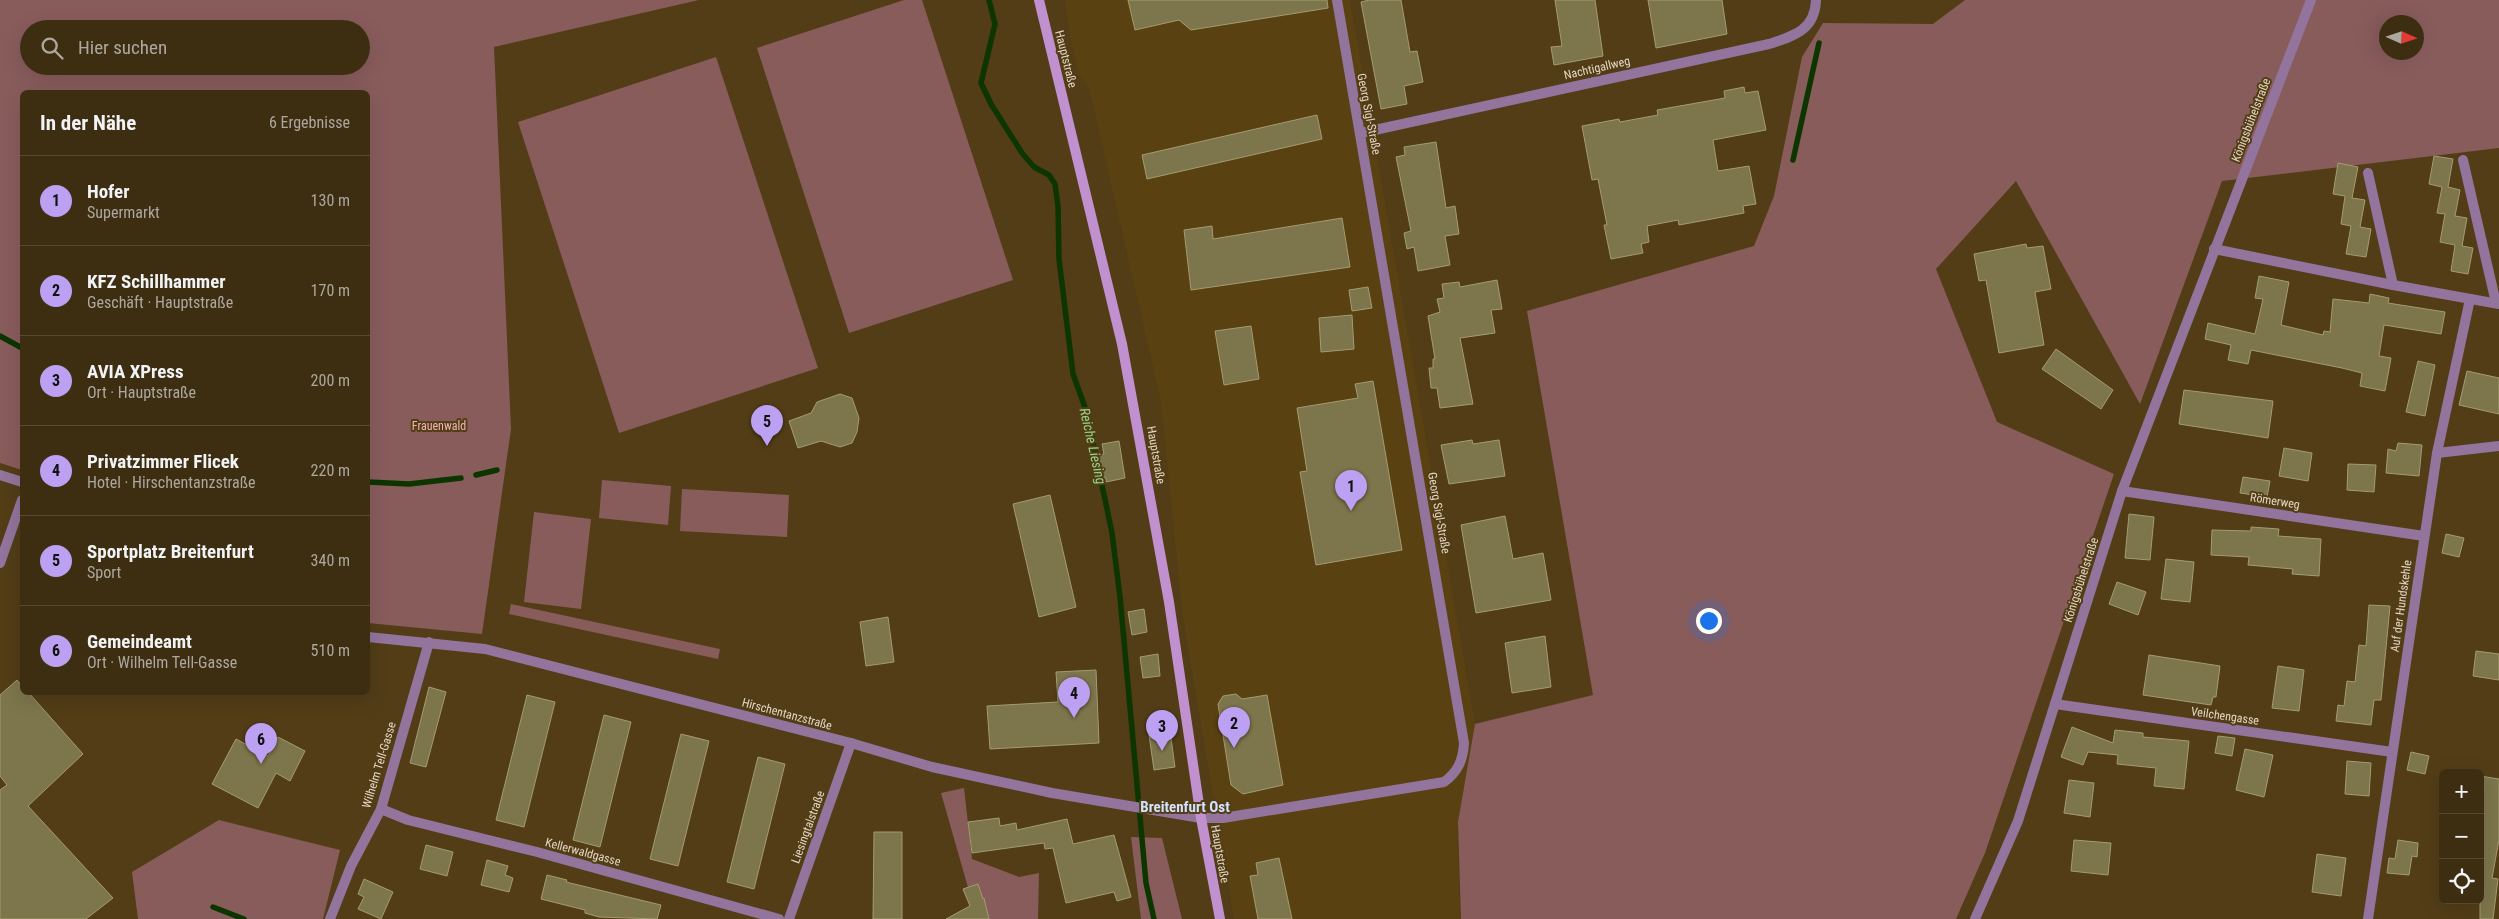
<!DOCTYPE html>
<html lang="de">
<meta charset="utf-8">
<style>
:root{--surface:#3e2e11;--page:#493a1f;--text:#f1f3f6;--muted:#ada89f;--line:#574a31;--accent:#bca0f2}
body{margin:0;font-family:"Roboto Condensed",sans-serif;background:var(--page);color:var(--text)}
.controls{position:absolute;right:15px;bottom:15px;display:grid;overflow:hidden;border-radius:8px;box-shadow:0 5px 20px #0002}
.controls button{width:45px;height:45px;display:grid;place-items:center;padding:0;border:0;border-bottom:1px solid var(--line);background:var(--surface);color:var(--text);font:25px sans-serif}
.compass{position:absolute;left:2379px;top:15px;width:45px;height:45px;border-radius:50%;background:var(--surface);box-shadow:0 5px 20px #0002;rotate:93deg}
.you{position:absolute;left:1708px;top:620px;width:18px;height:18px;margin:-12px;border:4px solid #fff;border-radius:50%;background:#1a73e8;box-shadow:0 0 0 8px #1a73e833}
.badge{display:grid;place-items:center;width:32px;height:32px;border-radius:50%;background:var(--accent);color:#111;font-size:16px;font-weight:700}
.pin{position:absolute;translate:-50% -41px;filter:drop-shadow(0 1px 2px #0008)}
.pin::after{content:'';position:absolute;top:26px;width:18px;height:15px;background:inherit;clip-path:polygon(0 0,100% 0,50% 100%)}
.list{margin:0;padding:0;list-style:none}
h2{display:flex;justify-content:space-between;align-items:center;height:65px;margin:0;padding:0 20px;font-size:21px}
h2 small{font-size:16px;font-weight:400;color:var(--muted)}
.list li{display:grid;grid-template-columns:32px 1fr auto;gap:15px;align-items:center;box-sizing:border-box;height:90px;padding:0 20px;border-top:1px solid var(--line)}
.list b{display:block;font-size:19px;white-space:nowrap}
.list p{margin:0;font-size:16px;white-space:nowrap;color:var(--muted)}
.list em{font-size:16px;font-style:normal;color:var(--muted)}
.icon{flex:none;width:28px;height:28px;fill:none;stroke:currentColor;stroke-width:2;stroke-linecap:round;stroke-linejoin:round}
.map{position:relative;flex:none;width:2499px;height:919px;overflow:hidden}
.search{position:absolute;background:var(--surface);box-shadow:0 5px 20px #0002;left:20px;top:20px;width:350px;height:55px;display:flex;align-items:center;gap:12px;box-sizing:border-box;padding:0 18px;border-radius:28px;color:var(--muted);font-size:19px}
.panel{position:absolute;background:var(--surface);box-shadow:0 5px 20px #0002;left:20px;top:90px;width:350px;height:605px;border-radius:8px}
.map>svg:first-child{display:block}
.built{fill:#5a4112}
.green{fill:#895c5c;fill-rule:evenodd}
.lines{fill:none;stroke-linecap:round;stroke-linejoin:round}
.stream{stroke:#0c3500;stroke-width:5.5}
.building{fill:#7d754b;stroke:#a49c71}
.street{stroke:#93749c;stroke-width:10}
.secondary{stroke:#c190ce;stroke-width:10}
.labels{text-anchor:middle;stroke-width:4;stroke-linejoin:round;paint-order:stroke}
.street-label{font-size:12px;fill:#e3d6c2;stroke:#523d17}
.park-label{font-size:12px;fill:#f5b5b5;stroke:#523d17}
.water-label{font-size:14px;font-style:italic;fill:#95d284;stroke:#523d17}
.quarter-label{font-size:15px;font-weight:bold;fill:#d2e3fd;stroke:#523d17}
</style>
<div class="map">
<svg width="2499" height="919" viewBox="0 0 2499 919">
<rect width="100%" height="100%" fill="#523d17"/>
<path class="built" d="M 1065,0 L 1350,0 L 1475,724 L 1457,831 L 1460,919 L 1234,919 L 1183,618 L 1161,402 L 1089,87 L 1080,77 L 1070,38 Z"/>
<g class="green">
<path d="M 0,0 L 699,0 L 494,47 L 511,429 L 482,634 L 368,623 L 368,92 L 22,92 L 22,470 L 0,463 ZM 29,29 L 361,29 L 361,66 L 29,66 Z"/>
<path d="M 904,0 L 922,0 L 1013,280 L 849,333 L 757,48 Z"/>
<path d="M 1965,0 L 2499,0 L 2499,148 L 2222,181 L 2140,404 L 2016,181 L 1936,269 L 1997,422 L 2114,474 L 1985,853 L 1956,919 L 1461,919 L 1458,822 L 1475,724 L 1593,695 L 1527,311 L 1754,246 L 1774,196 L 1802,57 L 1823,23 L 1933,24 ZM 2386,22 L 2416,22 L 2416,52 L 2386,52 Z"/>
<path d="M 716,57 L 818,368 L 619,433 L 518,122 Z"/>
<path d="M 602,480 L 671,486 L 668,525 L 599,518 Z"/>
<path d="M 682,489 L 789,495 L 787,537 L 680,531 Z"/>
<path d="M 534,512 L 591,519 L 581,609 L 524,602 Z"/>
<path d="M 511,604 L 720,649 L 718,659 L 509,614 Z"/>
<path d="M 964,788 L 972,859 L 1019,877 L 1039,873 L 1038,919 L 977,919 L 941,793 Z"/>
<path d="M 219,820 L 340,850 L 323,919 L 138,919 L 132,872 Z"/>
<path d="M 1131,837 L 1162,838 L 1182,919 L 1141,919 Z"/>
</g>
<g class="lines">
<g class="stream">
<path d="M 989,0 L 995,24 L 981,83 L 991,104 L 1022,153 L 1034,167 L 1049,175 L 1055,184 L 1058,206 L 1059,259 L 1073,374 L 1087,413 L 1112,533 L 1120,597 L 1146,883 L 1154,919"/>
<path d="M 1793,160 L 1819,43"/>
<path d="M 0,336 L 22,348"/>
<path d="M 476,475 L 497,470"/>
<path d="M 368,482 L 409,484 L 461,478"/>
<path d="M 213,907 L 244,919"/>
</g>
</g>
<g class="building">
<path d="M 1128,0 L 1327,0 L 1328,8 L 1191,30 L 1179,20 L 1135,30 Z"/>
<path d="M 1369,0 L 1401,0 L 1410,52 L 1417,51 L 1423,82 L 1404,86 L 1407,104 L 1381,109 L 1361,2 Z"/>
<path d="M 1555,0 L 1595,0 L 1603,56 L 1554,65 L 1551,47 L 1562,46 Z"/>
<path d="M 1648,0 L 1722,0 L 1727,34 L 1656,48 Z"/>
<path d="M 1744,87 L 1745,93 L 1758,91 L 1766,130 L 1713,140 L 1718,171 L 1749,166 L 1756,204 L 1743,206 L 1744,213 L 1679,225 L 1678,220 L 1647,226 L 1649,242 L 1641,244 L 1643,253 L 1611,259 L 1604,225 L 1607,225 L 1598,179 L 1592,180 L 1582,126 L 1619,119 L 1620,122 L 1658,115 L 1657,110 L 1725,98 L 1724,91 Z"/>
<path d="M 1317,115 L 1322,139 L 1147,179 L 1142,155 Z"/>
<path d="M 1436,142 L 1446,208 L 1455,206 L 1459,234 L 1445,236 L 1450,265 L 1418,271 L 1414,247 L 1407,249 L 1404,233 L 1411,231 L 1396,157 L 1405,155 L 1404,147 Z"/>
<path d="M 2434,156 L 2453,159 L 2448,187 L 2460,190 L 2455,216 L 2467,218 L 2462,246 L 2473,248 L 2468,274 L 2451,271 L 2455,245 L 2440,242 L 2445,214 L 2437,213 L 2442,187 L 2429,184 Z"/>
<path d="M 2338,163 L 2358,167 L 2352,198 L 2365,200 L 2360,227 L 2371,229 L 2366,257 L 2346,254 L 2351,226 L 2341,224 L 2345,196 L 2333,194 Z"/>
<path d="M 1342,218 L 1350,267 L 1191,290 L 1184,230 L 1212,226 L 1213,239 Z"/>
<path d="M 2026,244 L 2027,248 L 2043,246 L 2051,289 L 2035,292 L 2044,345 L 1999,353 L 1986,280 L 1979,281 L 1974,254 Z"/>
<path d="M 2259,276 L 2289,282 L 2281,325 L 2323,335 L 2324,331 L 2330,332 L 2333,299 L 2369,303 L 2370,294 L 2389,298 L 2388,303 L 2445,312 L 2441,334 L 2384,325 L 2379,356 L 2391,358 L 2385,391 L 2360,386 L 2362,373 L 2342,368 L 2251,350 L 2248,364 L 2228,360 L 2231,345 L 2205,339 L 2208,323 L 2255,334 L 2263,299 L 2255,298 Z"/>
<path d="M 1497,280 L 1502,309 L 1491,310 L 1495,333 L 1460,338 L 1473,404 L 1440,408 L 1437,388 L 1431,388 L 1429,368 L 1433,368 L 1433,359 L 1435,359 L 1428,316 L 1440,312 L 1437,299 L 1444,298 L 1442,284 L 1459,282 L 1460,287 Z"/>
<path d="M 1368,287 L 1372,308 L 1352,311 L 1349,290 Z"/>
<path d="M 1352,315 L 1354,349 L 1321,352 L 1319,318 Z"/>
<path d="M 1251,326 L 1259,379 L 1224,385 L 1215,331 Z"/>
<path d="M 2056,349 L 2113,390 L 2101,409 L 2042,369 Z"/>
<path d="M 2418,361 L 2435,365 L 2425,416 L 2406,412 Z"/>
<path d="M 2467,371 L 2499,378 L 2499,414 L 2459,405 Z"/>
<path d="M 1373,381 L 1402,550 L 1316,565 L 1300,472 L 1307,471 L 1297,408 L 1358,398 L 1355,384 Z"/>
<path d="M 2184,390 L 2273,401 L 2268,438 L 2179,424 Z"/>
<path d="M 840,394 L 852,398 L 859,418 L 857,432 L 852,443 L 840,447 L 821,441 L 798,448 L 789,421 L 811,413 L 817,402 Z"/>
<path d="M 1472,440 L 1473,444 L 1499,440 L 1505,476 L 1449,484 L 1441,445 Z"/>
<path d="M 1119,441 L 1125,478 L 1106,482 L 1106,478 L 1103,478 L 1099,455 L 1104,454 L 1102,444 Z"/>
<path d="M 2398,443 L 2422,445 L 2419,476 L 2386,473 L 2388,449 L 2396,451 Z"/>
<path d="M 2284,448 L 2312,453 L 2308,481 L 2279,476 Z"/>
<path d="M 2348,464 L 2376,465 L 2374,492 L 2347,490 Z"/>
<path d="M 2243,477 L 2270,481 L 2267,497 L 2240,493 Z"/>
<path d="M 1050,495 L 1076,607 L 1039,617 L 1013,504 Z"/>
<path d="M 2129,514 L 2154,517 L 2150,560 L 2125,558 Z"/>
<path d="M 1505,516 L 1513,559 L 1543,553 L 1551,600 L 1476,613 L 1461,525 Z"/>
<path d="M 2251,527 L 2279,529 L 2278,536 L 2321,539 L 2319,576 L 2292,574 L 2293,569 L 2248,565 L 2249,557 L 2211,555 L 2212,530 L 2251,531 Z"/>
<path d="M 2446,534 L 2464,538 L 2459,557 L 2442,553 Z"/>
<path d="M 2166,559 L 2194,562 L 2190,602 L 2161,599 Z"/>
<path d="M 2117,582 L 2146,592 L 2138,615 L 2109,604 Z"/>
<path d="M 2369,605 L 2390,606 L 2381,700 L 2374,700 L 2371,725 L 2336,721 L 2338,705 L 2344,706 L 2347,681 L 2355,682 L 2359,645 L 2366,646 Z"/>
<path d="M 1144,609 L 1147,632 L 1132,635 L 1128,612 Z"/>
<path d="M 888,617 L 894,662 L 866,666 L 860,622 Z"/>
<path d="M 1545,636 L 1551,687 L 1512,693 L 1505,643 Z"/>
<path d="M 2476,651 L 2499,654 L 2499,680 L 2473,676 Z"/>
<path d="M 1158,654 L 1160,676 L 1143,678 L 1140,657 Z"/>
<path d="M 2149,655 L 2220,666 L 2216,697 L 2213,697 L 2211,705 L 2143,695 Z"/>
<path d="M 2278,666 L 2304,670 L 2299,711 L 2272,708 Z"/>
<path d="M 1096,670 L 1099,743 L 990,749 L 987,706 L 1058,702 L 1056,672 Z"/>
<path d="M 17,680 L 22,686 L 22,692 L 28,692 L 83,754 L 28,806 L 113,898 L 86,919 L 0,919 L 0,790 L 7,785 L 0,776 L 0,695 Z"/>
<path d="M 429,687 L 446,692 L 426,767 L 410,763 Z"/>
<path d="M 1236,694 L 1242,699 L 1267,695 L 1283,785 L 1243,794 L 1231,785 L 1218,704 L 1223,696 Z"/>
<path d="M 527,695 L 555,702 L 524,827 L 496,820 Z"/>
<path d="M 604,715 L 631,722 L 600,847 L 573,840 Z"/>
<path d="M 2072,727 L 2113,743 L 2115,730 L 2143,733 L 2143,737 L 2189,741 L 2184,789 L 2154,786 L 2156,768 L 2117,764 L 2118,755 L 2088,752 L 2083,765 L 2061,757 Z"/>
<path d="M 1170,731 L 1175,767 L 1154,770 L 1149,735 Z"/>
<path d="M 681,734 L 709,741 L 678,866 L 650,859 Z"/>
<path d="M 2218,736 L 2235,738 L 2232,756 L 2215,753 Z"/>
<path d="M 278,737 L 305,751 L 290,781 L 276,773 L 258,808 L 212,784 L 236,739 L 268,756 Z"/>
<path d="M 2245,749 L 2273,755 L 2264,797 L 2236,790 Z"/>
<path d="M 2411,752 L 2429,756 L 2425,774 L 2407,770 Z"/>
<path d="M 758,757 L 785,764 L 754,889 L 727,882 Z"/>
<path d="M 2347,761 L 2371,763 L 2369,796 L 2345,794 Z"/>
<path d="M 2480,776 L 2499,779 L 2499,840 L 2492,878 L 2498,879 L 2493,919 L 2480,919 Z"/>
<path d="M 2069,780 L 2094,783 L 2090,817 L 2064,813 Z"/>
<path d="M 999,818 L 1000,826 L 1016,823 L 1017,830 L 1067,819 L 1073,844 L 1114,835 L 1131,897 L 1117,901 L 1114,892 L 1066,903 L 1053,848 L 1045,849 L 1044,843 L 972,853 L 968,822 Z"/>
<path d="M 874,832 L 902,832 L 902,919 L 873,919 Z"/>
<path d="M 2074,840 L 2111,843 L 2108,875 L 2071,871 Z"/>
<path d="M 2398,840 L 2418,843 L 2417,857 L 2412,856 L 2409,875 L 2387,873 L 2389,858 L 2395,859 Z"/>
<path d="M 426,845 L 453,852 L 447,876 L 420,869 Z"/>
<path d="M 2317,854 L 2346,858 L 2341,896 L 2312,892 Z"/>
<path d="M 1279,858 L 1292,919 L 1258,919 L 1250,876 L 1258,875 L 1256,863 Z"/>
<path d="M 487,860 L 508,866 L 505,875 L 513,878 L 509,892 L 481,885 Z"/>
<path d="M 547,875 L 567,880 L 566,882 L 661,905 L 657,919 L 599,917 L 585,913 L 585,910 L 541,899 Z"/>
<path d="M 364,879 L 393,892 L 381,919 L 358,909 L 364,897 L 358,894 Z"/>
<path d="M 978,884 L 983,899 L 984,898 L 989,919 L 946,919 L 970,906 L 963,889 Z"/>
</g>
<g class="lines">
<g class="street">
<path d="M 1361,133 L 1769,44 C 1794,36 1815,30 1816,0"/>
<path d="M 2463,160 L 2496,303"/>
<path d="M 2368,173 L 2393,285"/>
<path d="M 2214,249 L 2393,285 L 2499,304"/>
<path d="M 2437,453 L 2499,446"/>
<path d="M 0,475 L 22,482"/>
<path d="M 2122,491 L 2424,536"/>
<path d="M 0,563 L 22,500"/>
<path d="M 368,637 L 485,649 L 851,743 L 932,767 L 1052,793 L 1201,818 L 1223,818 L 1444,782 C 1458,772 1463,760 1464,743 L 1337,0"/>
<path d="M 2055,704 L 2392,752"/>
<path d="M 381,809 L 408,820 L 537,852 L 779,919"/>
<path d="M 330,919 L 351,866 L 381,809 L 429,642"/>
<path d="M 789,919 L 851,743"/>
<path d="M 1975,919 L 2018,821 L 2122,491 L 2311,0"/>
<path d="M 2368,919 L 2437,453 L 2470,299"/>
</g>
<path class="secondary" d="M 1039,0 L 1122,344 L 1169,602 L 1201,818 L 1220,919"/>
</g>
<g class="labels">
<g class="street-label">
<text transform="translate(1066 59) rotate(76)" y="4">Hauptstraße</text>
<text transform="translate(1597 68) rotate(-13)" y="4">Nachtigallweg</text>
<text transform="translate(1369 114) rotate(79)" y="4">Georg Sigl-Straße</text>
<text transform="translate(2251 120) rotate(-69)" y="4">Königsbühelstraße</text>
<text transform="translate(1156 455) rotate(80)" y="4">Hauptstraße</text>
<text transform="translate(2275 501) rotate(9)" y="4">Römerweg</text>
<text transform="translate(1439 513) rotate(80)" y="4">Georg Sigl-Straße</text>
<text transform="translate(2081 580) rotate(-72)" y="4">Königsbühelstraße</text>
<text transform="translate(2401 606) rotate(-82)" y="4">Auf der Hundskehle</text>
<text transform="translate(787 714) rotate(15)" y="4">Hirschentanzstraße</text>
<text transform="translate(2225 716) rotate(8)" y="4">Veilchengasse</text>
<text transform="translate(379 765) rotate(-73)" y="4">Wilhelm Tell-Gasse</text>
<text transform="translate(808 827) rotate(-70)" y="4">Liesingtalstraße</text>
<text transform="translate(583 852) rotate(15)" y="4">Kellerwaldgasse</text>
<text transform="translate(1220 854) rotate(80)" y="4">Hauptstraße</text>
</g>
<g class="park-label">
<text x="439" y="430">Frauenwald</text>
</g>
<g class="water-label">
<text transform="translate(1093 446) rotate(77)" y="5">Reiche Liesing</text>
</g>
<g class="quarter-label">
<text x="1185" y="812">Breitenfurt Ost</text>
</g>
</g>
</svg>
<div class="controls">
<button>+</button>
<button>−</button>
<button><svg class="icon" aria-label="locate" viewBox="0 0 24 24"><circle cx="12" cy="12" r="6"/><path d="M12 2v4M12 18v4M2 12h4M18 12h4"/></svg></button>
</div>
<svg class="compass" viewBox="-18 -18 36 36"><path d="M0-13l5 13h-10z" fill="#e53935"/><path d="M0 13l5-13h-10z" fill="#ada89f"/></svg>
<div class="you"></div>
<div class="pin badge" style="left:1351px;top:511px">1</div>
<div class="pin badge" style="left:1234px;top:748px">2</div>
<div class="pin badge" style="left:1162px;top:751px">3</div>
<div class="pin badge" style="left:1074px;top:718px">4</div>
<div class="pin badge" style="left:767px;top:446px">5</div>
<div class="pin badge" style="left:261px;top:764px">6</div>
<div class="search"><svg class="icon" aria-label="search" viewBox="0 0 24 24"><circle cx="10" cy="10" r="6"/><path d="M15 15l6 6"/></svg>Hier suchen</div>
<section class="panel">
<h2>In der Nähe<small>6 Ergebnisse</small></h2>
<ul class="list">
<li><span class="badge">1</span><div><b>Hofer</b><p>Supermarkt</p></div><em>130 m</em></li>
<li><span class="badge">2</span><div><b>KFZ Schillhammer</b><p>Geschäft · Hauptstraße</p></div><em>170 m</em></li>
<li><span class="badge">3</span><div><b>AVIA XPress</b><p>Ort · Hauptstraße</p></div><em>200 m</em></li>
<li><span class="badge">4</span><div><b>Privatzimmer Flicek</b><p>Hotel · Hirschentanzstraße</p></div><em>220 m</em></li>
<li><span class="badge">5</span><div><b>Sportplatz Breitenfurt</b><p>Sport</p></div><em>340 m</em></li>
<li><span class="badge">6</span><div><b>Gemeindeamt</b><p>Ort · Wilhelm Tell-Gasse</p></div><em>510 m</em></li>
</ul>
</section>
</div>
